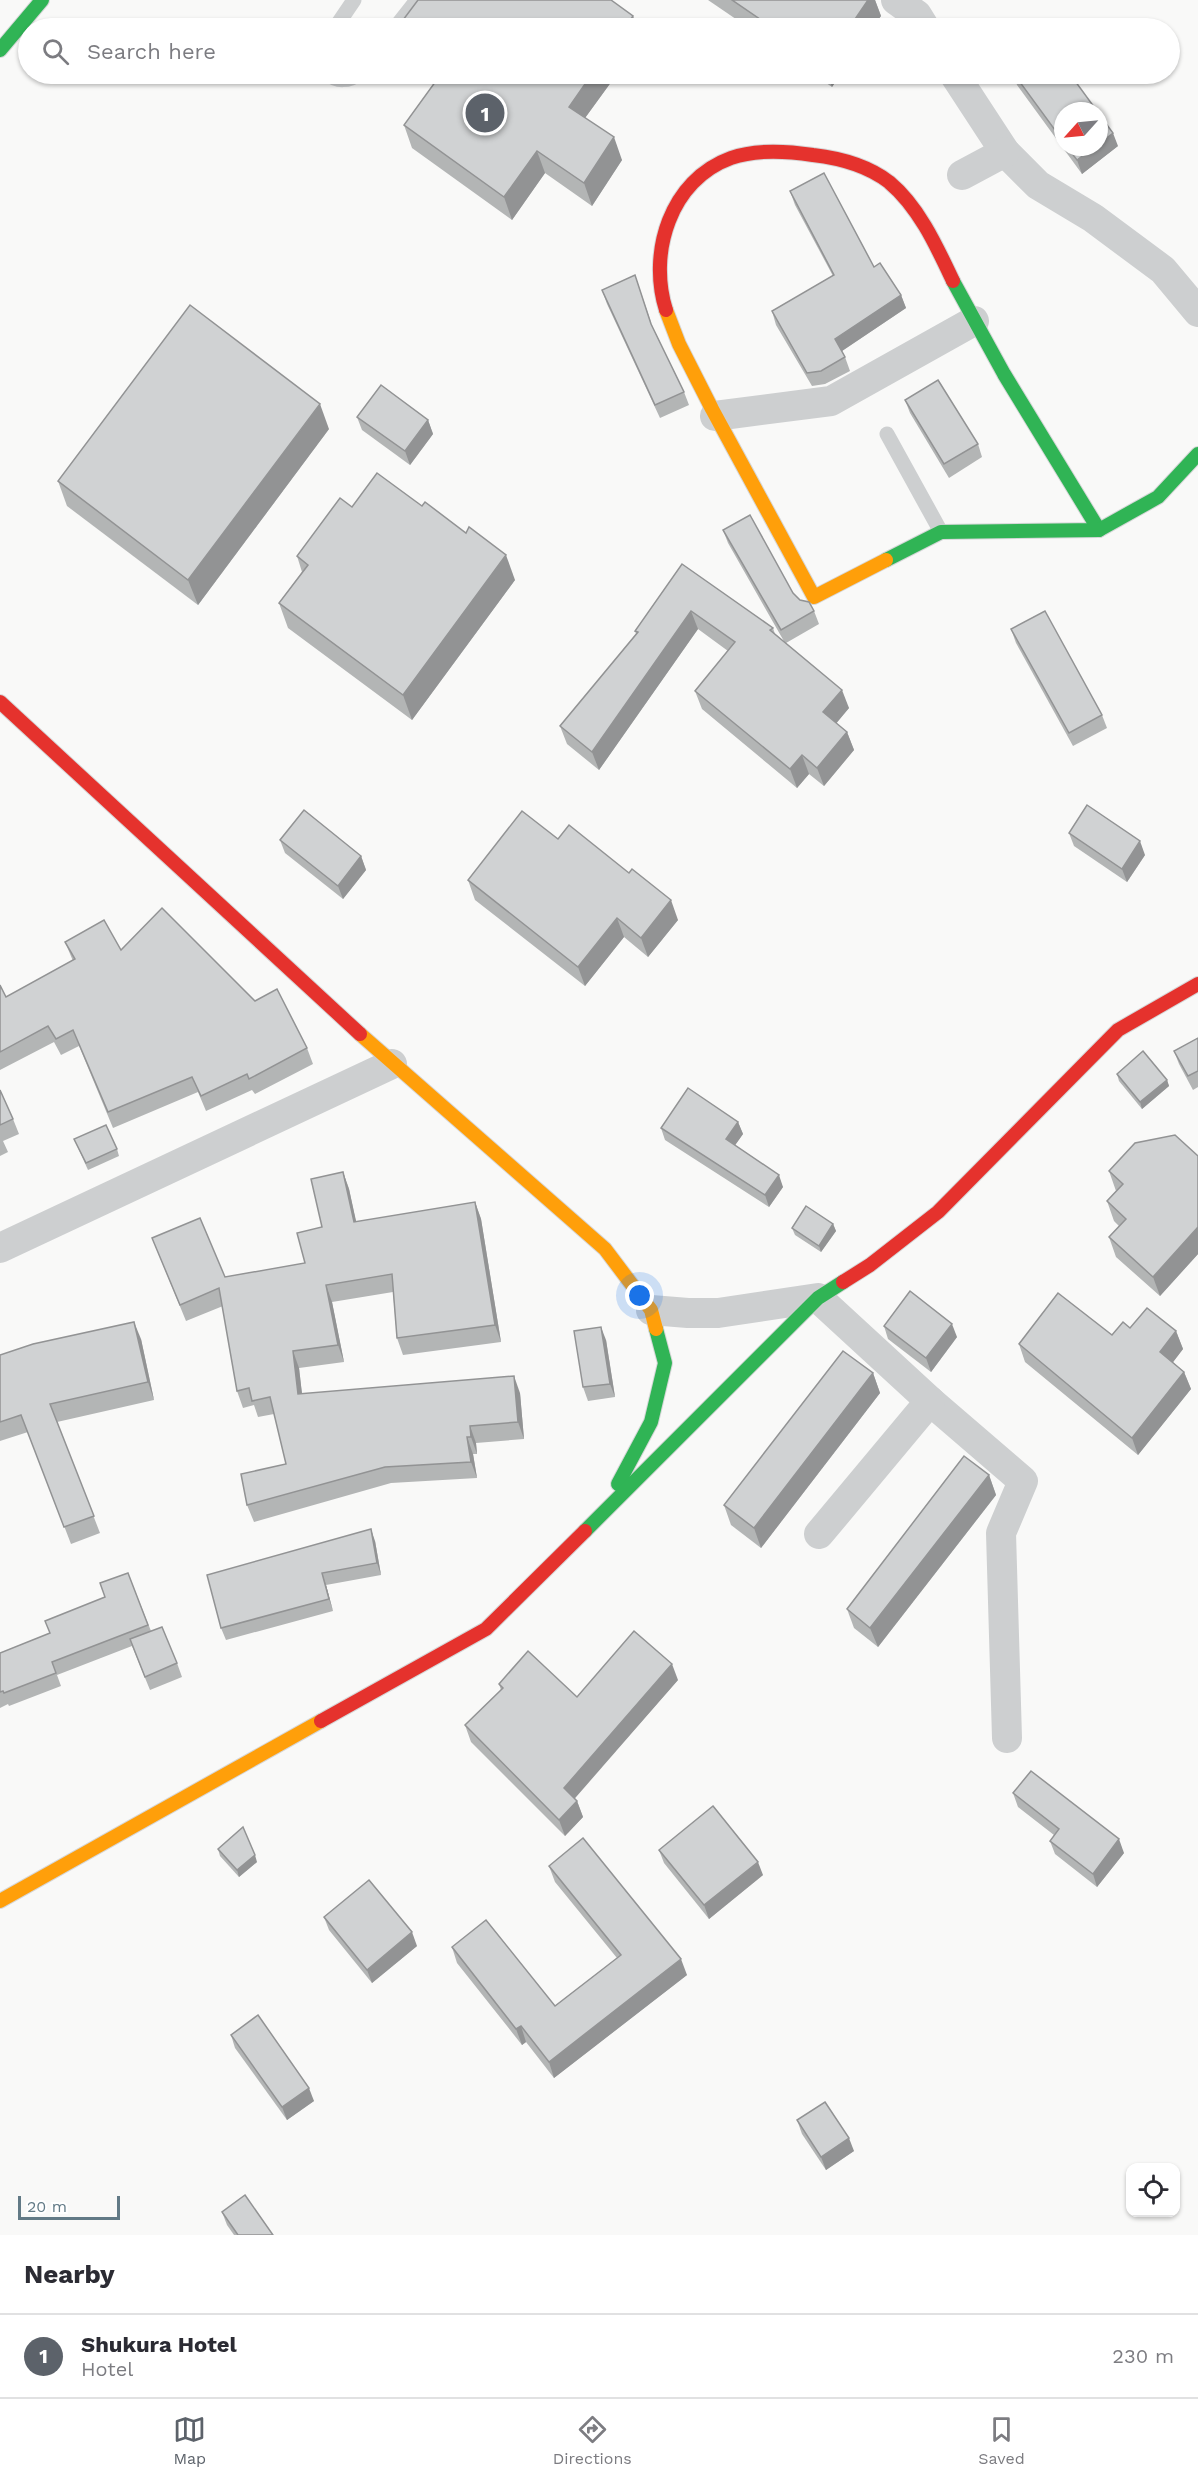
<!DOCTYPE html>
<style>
:root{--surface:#fff;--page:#f7f7f7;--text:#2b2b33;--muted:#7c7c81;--line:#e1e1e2;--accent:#5c626a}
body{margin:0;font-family:"Work Sans",sans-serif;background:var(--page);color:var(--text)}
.controls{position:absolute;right:18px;bottom:18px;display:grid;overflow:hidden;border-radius:12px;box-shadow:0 2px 4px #0004}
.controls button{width:54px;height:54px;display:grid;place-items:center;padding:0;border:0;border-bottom:2px solid var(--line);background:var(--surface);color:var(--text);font:30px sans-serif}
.compass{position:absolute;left:1054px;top:102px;width:54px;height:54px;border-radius:50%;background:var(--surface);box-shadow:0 2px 4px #0004;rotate:243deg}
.scale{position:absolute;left:18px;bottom:15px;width:102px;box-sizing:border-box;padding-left:6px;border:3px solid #627a86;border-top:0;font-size:16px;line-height:21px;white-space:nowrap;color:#627a86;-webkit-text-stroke:4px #fff;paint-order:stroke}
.you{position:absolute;left:640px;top:1296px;width:21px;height:21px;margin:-15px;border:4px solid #fff;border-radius:50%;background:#1a73e8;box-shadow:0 0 0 9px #1a73e833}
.badge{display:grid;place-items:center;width:39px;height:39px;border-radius:50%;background:var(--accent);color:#fff;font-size:20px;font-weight:700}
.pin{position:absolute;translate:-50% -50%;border:3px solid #fff;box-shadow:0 2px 6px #0006}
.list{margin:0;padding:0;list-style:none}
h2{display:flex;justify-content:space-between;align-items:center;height:78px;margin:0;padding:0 24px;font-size:26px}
h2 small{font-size:20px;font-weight:400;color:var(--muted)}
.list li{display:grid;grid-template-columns:39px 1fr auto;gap:18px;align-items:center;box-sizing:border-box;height:84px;padding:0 24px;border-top:2px solid var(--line)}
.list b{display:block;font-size:22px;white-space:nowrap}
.list p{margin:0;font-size:20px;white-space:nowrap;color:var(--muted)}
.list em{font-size:20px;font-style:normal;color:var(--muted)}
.icon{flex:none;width:33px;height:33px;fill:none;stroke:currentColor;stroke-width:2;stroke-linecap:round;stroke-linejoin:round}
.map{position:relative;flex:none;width:1198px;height:2235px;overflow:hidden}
.search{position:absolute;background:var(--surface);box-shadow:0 2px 4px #0004;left:18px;right:18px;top:18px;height:66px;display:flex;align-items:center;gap:15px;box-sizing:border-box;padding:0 21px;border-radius:33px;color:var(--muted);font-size:22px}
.sheet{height:162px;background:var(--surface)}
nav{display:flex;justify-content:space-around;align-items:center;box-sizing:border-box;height:84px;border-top:2px solid var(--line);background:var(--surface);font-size:16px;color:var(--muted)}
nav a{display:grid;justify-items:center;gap:3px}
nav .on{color:var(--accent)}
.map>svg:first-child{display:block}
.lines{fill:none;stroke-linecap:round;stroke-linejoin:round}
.fast-casing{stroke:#d6d7d8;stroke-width:16}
.slow-casing{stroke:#d6d7d8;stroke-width:16}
.jam-casing{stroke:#d6d7d8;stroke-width:16}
.lane{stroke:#cdcfd0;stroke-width:15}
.street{stroke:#cdcfd0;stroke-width:30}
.fast{stroke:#30b455;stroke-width:14}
.slow{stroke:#ff9f0a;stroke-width:14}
.jam{stroke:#e5322d;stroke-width:14}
.wall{fill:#b3b5b5}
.shaded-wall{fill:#929394}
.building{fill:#d0d2d3;stroke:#929394;stroke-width:1.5}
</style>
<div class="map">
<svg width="1198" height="2235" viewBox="0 0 1198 2235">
<rect width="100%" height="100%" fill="#f9f9f8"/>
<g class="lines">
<defs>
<g id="fast">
<path d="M 0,50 L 42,0"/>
<path d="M 953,281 L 1004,374 L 1099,530"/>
<path d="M 886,560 L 941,532 L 1099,530 L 1158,497 L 1198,454"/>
<path d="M 618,1484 L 651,1422 L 665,1363 L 656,1329"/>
<path d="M 585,1531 L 818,1298 L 843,1282"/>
</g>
<g id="slow">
<path d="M 666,310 L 679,344 L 712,409 L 814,597 L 886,560"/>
<path d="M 360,1034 L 605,1249 L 651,1310 L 656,1329"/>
<path d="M 0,1901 L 321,1721"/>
</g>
<g id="jam">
<path d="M 666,310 C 648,253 670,180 731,158 C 756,149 787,151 813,155 C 839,158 867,165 889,182 C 919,207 937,247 953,281"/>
<path d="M 0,702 L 360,1034"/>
<path d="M 843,1282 L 870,1265 L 938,1212 L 1118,1030 L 1198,984"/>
<path d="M 321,1721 L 486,1629 L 585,1531"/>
</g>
</defs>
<use href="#fast" class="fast-casing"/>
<use href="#slow" class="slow-casing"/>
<use href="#jam" class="jam-casing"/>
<g class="lane">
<path d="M 335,28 L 354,0"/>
<path d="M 395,28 L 417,0"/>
<path d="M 329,74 C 336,82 350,81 358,74"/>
<path d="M 887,434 L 941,532"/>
</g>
<g class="street">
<path d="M 896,0 L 917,15 L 925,28"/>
<path d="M 954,74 L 1005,152 L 1038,185 L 1093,218 L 1163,270 L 1198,312"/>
<path d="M 962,175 L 1005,152"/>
<path d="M 715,416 L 831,401 L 974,321"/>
<path d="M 0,1248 L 392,1064"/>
<path d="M 651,1310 L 688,1313 L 718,1313 L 818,1298 L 930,1401 L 1023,1481 L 1001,1533 L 1007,1738"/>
<path d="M 819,1534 L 930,1401"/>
</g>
<use href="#fast" class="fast"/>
<use href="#slow" class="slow"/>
<use href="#jam" class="jam"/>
</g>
<g class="wall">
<path d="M 708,0 L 875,0 L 881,16 L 872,28 L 749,28 Z"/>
<path d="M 430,74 L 617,74 L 585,118 L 622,160 L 592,206 L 545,173 L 512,220 L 412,148 L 404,125 L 437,79 Z"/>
<path d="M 813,74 L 841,74 L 832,87 Z"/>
<path d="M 1013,74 L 1070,74 L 1063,111 L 1063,147 L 1118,146 L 1082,174 L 1017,85 Z"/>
<path d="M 790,191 L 901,295 L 906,308 L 842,351 L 845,357 L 850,371 L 825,384 L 812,386 L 776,325 L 772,311 L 833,276 L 795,205 Z"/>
<path d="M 635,275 L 653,328 L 684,392 L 689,405 L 660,418 L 607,304 L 602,290 Z"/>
<path d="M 905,400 L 978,444 L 982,457 L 949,478 L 910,413 Z"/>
<path d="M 357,417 L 428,420 L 433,434 L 410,465 L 362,430 Z"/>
<path d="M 329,429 L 198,605 L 67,506 L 58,481 Z"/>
<path d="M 352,507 L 515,580 L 412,720 L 288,628 L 279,603 L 302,572 L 297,556 Z"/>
<path d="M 723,530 L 800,600 L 814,611 L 819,624 L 786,643 L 849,708 L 836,723 L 847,732 L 854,750 L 824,786 L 809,774 L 797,788 L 702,709 L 695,691 L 728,651 L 698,629 L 599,770 L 567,744 L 560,726 L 636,634 L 635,631 L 682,564 L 773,628 L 775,634 L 785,643 L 728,543 Z"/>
<path d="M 1011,629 L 1102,715 L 1107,728 L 1073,746 L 1016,643 Z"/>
<path d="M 1069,833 L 1145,855 L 1127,882 L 1074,846 Z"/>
<path d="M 558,839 L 678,920 L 648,957 L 624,937 L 585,986 L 475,900 L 468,880 Z"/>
<path d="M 280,840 L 361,856 L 366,870 L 343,899 L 285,853 Z"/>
<path d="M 65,942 L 121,950 L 255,1001 L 307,1048 L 313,1064 L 255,1094 L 252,1090 L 206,1111 L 198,1092 L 113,1128 L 79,1046 L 61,1055 L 54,1042 L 0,1070 L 0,985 L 6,997 L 73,961 Z"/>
<path d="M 1198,1038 L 1198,1087 L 1193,1090 L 1179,1064 L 1174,1051 Z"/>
<path d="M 1117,1074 L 1167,1080 L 1169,1086 L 1142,1109 L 1119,1081 Z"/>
<path d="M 0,1090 L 13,1119 L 19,1134 L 3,1141 L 8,1152 L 0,1156 Z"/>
<path d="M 738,1122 L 743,1134 L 735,1145 L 783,1187 L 769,1207 L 665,1140 L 661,1128 Z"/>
<path d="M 74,1139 L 117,1149 L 119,1156 L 88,1170 Z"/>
<path d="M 1198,1156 L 1198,1254 L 1160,1296 L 1116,1257 L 1109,1237 L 1119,1226 L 1114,1221 L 1107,1201 L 1116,1191 L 1109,1171 Z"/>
<path d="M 343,1172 L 349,1189 L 356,1222 L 475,1202 L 481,1219 L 501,1342 L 403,1355 L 397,1338 L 393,1292 L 332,1302 L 344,1362 L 299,1368 L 302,1394 L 520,1393 L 524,1439 L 476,1443 L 477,1454 L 473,1454 L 477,1478 L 391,1483 L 254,1522 L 247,1505 L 286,1464 L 274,1414 L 258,1417 L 254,1405 L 243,1408 L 237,1391 L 223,1306 L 186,1321 L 152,1238 L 225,1277 L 305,1263 L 322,1227 Z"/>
<path d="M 833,1224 L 836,1231 L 821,1252 L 795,1235 L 792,1228 Z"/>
<path d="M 884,1326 L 957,1337 L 931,1372 L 888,1339 Z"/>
<path d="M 1130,1328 L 1176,1331 L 1183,1349 L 1173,1362 L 1184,1372 L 1191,1389 L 1138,1455 L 1025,1362 L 1019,1344 L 1112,1335 Z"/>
<path d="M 141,1339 L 154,1400 L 57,1422 L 100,1533 L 71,1544 L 28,1432 L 0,1441 L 0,1355 Z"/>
<path d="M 606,1340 L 615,1397 L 588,1401 L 583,1387 Z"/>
<path d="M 873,1373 L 880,1393 L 761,1548 L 731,1525 L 724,1505 Z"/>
<path d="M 989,1475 L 996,1495 L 878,1647 L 854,1628 L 847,1609 Z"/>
<path d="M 375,1541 L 381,1575 L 326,1585 L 333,1611 L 226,1640 L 221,1628 Z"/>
<path d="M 128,1573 L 151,1631 L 177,1663 L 182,1677 L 150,1690 L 132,1646 L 57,1675 L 61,1686 L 9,1706 L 8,1704 L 0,1708 L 0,1653 L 50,1633 L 105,1597 L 100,1583 Z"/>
<path d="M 678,1680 L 574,1798 L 577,1801 L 583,1817 L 565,1836 L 471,1742 L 465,1725 L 501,1690 L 499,1684 L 577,1697 Z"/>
<path d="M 1013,1793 L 1124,1853 L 1097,1887 L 1055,1854 L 1050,1841 L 1054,1835 L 1018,1807 Z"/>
<path d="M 218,1849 L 257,1862 L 239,1877 L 220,1856 Z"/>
<path d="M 659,1850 L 763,1875 L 709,1919 L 664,1863 Z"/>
<path d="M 549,1866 L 687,1975 L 554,2078 L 526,2042 L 522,2045 L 457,1963 L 452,1947 L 555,2006 L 617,1958 L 555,1882 Z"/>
<path d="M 324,1917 L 417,1946 L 372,1983 L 329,1930 Z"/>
<path d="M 231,2035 L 314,2101 L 287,2120 L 235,2048 Z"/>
<path d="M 797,2120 L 854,2151 L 826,2170 L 802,2134 Z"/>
<path d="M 222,2212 L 273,2235 L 234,2235 L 227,2225 Z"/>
</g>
<g class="shaded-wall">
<path d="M 868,0 L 875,0 L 881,16 L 872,28 L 849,28 Z"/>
<path d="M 633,16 L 638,28 L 625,28 Z"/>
<path d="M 592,74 L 617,74 L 577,129 L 569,107 Z"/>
<path d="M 827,74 L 841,74 L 832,87 Z"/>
<path d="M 1113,133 L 1118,146 L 1082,174 L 1077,160 L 1094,147 L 1099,147 L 1099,144 Z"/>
<path d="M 614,137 L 622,160 L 592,206 L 584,183 Z"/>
<path d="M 537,151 L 545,173 L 512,220 L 504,197 Z"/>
<path d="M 901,295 L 906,308 L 839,353 L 835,339 Z"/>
<path d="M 320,404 L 329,429 L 198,605 L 188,580 Z"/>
<path d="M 428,420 L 433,434 L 410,465 L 405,451 Z"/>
<path d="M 506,555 L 515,580 L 412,720 L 403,695 Z"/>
<path d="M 691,611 L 698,629 L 599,770 L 592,752 Z"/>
<path d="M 842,690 L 849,708 L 830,731 L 823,712 Z"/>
<path d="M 847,732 L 854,750 L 824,786 L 817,768 Z"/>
<path d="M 802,755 L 809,774 L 797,788 L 790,769 Z"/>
<path d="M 1140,841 L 1145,855 L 1127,882 L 1122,869 Z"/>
<path d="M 361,856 L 366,870 L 343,899 L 338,886 Z"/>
<path d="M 671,900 L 678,920 L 648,957 L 641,938 Z"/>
<path d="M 617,918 L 624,937 L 585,986 L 578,967 Z"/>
<path d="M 1167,1080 L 1169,1086 L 1142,1109 L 1140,1102 Z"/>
<path d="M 738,1122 L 743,1134 L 731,1151 L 726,1139 Z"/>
<path d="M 343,1172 L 349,1189 L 360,1239 L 354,1222 Z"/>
<path d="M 779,1175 L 783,1187 L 769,1207 L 765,1195 Z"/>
<path d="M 475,1202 L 481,1219 L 501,1342 L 495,1325 Z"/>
<path d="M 833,1224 L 836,1231 L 821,1252 L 819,1246 Z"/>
<path d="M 1198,1227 L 1198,1254 L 1160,1296 L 1153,1277 Z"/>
<path d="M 326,1285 L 332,1302 L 344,1362 L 338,1345 Z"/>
<path d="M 134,1322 L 141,1339 L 154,1400 L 148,1382 Z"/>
<path d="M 952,1324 L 957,1337 L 931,1372 L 926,1358 Z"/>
<path d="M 601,1327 L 606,1340 L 615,1397 L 610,1384 Z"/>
<path d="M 1176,1331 L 1183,1349 L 1167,1370 L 1160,1352 Z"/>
<path d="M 293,1351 L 299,1368 L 304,1411 L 298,1394 Z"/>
<path d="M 1184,1372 L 1191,1389 L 1138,1455 L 1132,1438 Z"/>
<path d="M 873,1373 L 880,1393 L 761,1548 L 754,1528 Z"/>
<path d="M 514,1376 L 520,1393 L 524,1439 L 518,1422 Z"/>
<path d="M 470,1426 L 476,1443 L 477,1454 L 471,1437 Z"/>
<path d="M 467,1437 L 473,1454 L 477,1478 L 471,1462 Z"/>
<path d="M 989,1475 L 996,1495 L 878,1647 L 870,1628 Z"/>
<path d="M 371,1529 L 375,1541 L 381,1575 L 377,1563 Z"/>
<path d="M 322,1573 L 326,1585 L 333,1611 L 329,1599 Z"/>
<path d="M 672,1664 L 678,1680 L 570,1804 L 564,1788 Z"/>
<path d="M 577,1801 L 583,1817 L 565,1836 L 559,1820 Z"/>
<path d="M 1119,1839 L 1124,1853 L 1097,1887 L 1093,1874 Z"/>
<path d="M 255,1855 L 257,1862 L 239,1877 L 237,1870 Z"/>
<path d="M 758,1862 L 763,1875 L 709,1919 L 704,1905 Z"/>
<path d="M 412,1932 L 417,1946 L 372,1983 L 367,1970 Z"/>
<path d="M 681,1959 L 687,1975 L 554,2078 L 549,2062 Z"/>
<path d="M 521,2026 L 526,2042 L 522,2045 L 516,2029 Z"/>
<path d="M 309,2088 L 314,2101 L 287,2120 L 282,2107 Z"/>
<path d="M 849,2138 L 854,2151 L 826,2170 L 821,2157 Z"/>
</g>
<g class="building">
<path d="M 418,0 L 611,0 L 633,16 L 625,28 L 397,28 Z"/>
<path d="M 732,0 L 868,0 L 849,28 L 773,28 Z"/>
<path d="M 441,74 L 592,74 L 569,107 L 614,137 L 584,183 L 537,151 L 504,197 L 404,125 Z"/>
<path d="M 1014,74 L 1070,74 L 1097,111 L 1063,111 L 1063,141 Z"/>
<path d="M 1099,114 L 1113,133 L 1099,144 Z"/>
<path d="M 1067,147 L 1094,147 L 1077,160 Z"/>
<path d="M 824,173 L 874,267 L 880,263 L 901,295 L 835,339 L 845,357 L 821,371 L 807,373 L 772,311 L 834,275 L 790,191 Z"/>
<path d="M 635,275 L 651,324 L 684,392 L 655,405 L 602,290 Z"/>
<path d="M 190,305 L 320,404 L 188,580 L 58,481 Z"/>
<path d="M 938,380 L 978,444 L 944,464 L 905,400 Z"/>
<path d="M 381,385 L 428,420 L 405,451 L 357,417 Z"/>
<path d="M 377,473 L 422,506 L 425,502 L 466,533 L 469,527 L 506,555 L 403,695 L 279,603 L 308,565 L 297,556 L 340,498 L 352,507 Z"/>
<path d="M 750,515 L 793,593 L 800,600 L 809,602 L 814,611 L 781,630 L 723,530 Z"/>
<path d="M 682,564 L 773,628 L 770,630 L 842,690 L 823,712 L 847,732 L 817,768 L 802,755 L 790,769 L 695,691 L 735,642 L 691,611 L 592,752 L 560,726 L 638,632 L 635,631 Z"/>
<path d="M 1045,611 L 1102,715 L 1069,733 L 1011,629 Z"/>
<path d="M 1087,805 L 1140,841 L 1122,869 L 1069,833 Z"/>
<path d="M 304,810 L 361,856 L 338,886 L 280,840 Z"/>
<path d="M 522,811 L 558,839 L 569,825 L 629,873 L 632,869 L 671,900 L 641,938 L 617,918 L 578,967 L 468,880 Z"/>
<path d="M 162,908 L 255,1001 L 277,989 L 307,1048 L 249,1079 L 247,1074 L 201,1096 L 192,1077 L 108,1112 L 73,1030 L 56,1039 L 48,1026 L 0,1052 L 0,985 L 6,997 L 75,959 L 65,942 L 104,920 L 121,950 Z"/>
<path d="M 1198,1038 L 1198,1071 L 1188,1076 L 1174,1051 Z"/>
<path d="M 1143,1051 L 1167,1080 L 1140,1102 L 1117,1074 Z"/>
<path d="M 688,1088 L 738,1122 L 726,1139 L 779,1175 L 765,1195 L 661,1128 Z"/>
<path d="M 0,1090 L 13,1119 L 0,1125 Z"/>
<path d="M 106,1125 L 117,1149 L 86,1163 L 74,1139 Z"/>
<path d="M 1175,1135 L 1198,1156 L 1198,1227 L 1153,1277 L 1109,1237 L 1126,1219 L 1107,1201 L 1123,1184 L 1109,1171 L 1135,1143 Z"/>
<path d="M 343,1172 L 354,1222 L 475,1202 L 495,1325 L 397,1338 L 392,1274 L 326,1285 L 338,1345 L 293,1351 L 298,1394 L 514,1376 L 518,1422 L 470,1426 L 471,1437 L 467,1437 L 471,1462 L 385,1467 L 247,1505 L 241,1474 L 286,1464 L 270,1397 L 252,1401 L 249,1388 L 237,1391 L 219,1288 L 180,1305 L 152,1238 L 200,1218 L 225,1277 L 305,1263 L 297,1233 L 322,1227 L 311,1179 Z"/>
<path d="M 806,1206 L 833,1224 L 819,1246 L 792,1228 Z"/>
<path d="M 910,1291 L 952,1324 L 926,1358 L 884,1326 Z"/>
<path d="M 1058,1293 L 1112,1335 L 1123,1322 L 1130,1328 L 1147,1308 L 1176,1331 L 1160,1352 L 1184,1372 L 1132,1438 L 1019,1344 Z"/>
<path d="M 134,1322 L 148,1382 L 50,1404 L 94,1516 L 64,1527 L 21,1415 L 0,1422 L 0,1355 L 33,1344 Z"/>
<path d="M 601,1327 L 610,1384 L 583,1387 L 574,1331 Z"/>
<path d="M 843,1351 L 873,1373 L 754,1528 L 724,1505 Z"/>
<path d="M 964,1456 L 989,1475 L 870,1628 L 847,1609 Z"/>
<path d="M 371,1529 L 377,1563 L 322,1573 L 329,1599 L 221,1628 L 207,1575 Z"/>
<path d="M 128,1573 L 148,1625 L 52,1662 L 56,1673 L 4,1693 L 3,1691 L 0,1692 L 0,1653 L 50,1633 L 45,1621 L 105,1597 L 100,1583 Z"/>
<path d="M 162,1627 L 177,1663 L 145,1677 L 130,1639 Z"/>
<path d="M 634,1631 L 672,1664 L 564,1788 L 577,1801 L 559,1820 L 465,1725 L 503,1688 L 499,1684 L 528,1651 L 577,1697 Z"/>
<path d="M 1031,1771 L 1119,1839 L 1093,1874 L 1050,1841 L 1059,1829 L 1013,1793 Z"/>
<path d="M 713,1806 L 758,1862 L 704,1905 L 659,1850 Z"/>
<path d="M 243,1827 L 255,1855 L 237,1870 L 218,1849 Z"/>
<path d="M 583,1838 L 681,1959 L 549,2062 L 521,2026 L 516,2029 L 452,1947 L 486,1920 L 555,2006 L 621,1955 L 549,1866 Z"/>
<path d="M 369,1880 L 412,1932 L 367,1970 L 324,1917 Z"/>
<path d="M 258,2015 L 309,2088 L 282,2107 L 231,2035 Z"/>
<path d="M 825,2102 L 849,2138 L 821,2157 L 797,2120 Z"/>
<path d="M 245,2195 L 273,2235 L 238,2235 L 222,2212 Z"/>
</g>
</svg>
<div class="controls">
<button><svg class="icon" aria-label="locate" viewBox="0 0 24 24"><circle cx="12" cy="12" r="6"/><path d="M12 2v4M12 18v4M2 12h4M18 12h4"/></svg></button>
</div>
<svg class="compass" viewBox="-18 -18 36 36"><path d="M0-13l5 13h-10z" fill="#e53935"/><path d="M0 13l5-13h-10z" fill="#7c7c81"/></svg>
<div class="scale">20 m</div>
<div class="you"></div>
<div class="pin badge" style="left:485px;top:113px">1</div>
<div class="search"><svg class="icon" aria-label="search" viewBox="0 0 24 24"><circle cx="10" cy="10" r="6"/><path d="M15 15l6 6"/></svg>Search here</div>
</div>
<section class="sheet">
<h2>Nearby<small></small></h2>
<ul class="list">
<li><span class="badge">1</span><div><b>Shukura Hotel</b><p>Hotel</p></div><em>230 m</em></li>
</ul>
</section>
<nav>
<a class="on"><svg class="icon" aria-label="map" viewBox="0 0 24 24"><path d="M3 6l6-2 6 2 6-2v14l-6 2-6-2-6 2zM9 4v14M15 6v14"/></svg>Map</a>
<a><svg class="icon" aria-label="directions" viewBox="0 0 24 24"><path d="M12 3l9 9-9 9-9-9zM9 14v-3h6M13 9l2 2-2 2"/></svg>Directions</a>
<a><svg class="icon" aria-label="saved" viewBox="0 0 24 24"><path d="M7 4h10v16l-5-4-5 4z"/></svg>Saved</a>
</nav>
